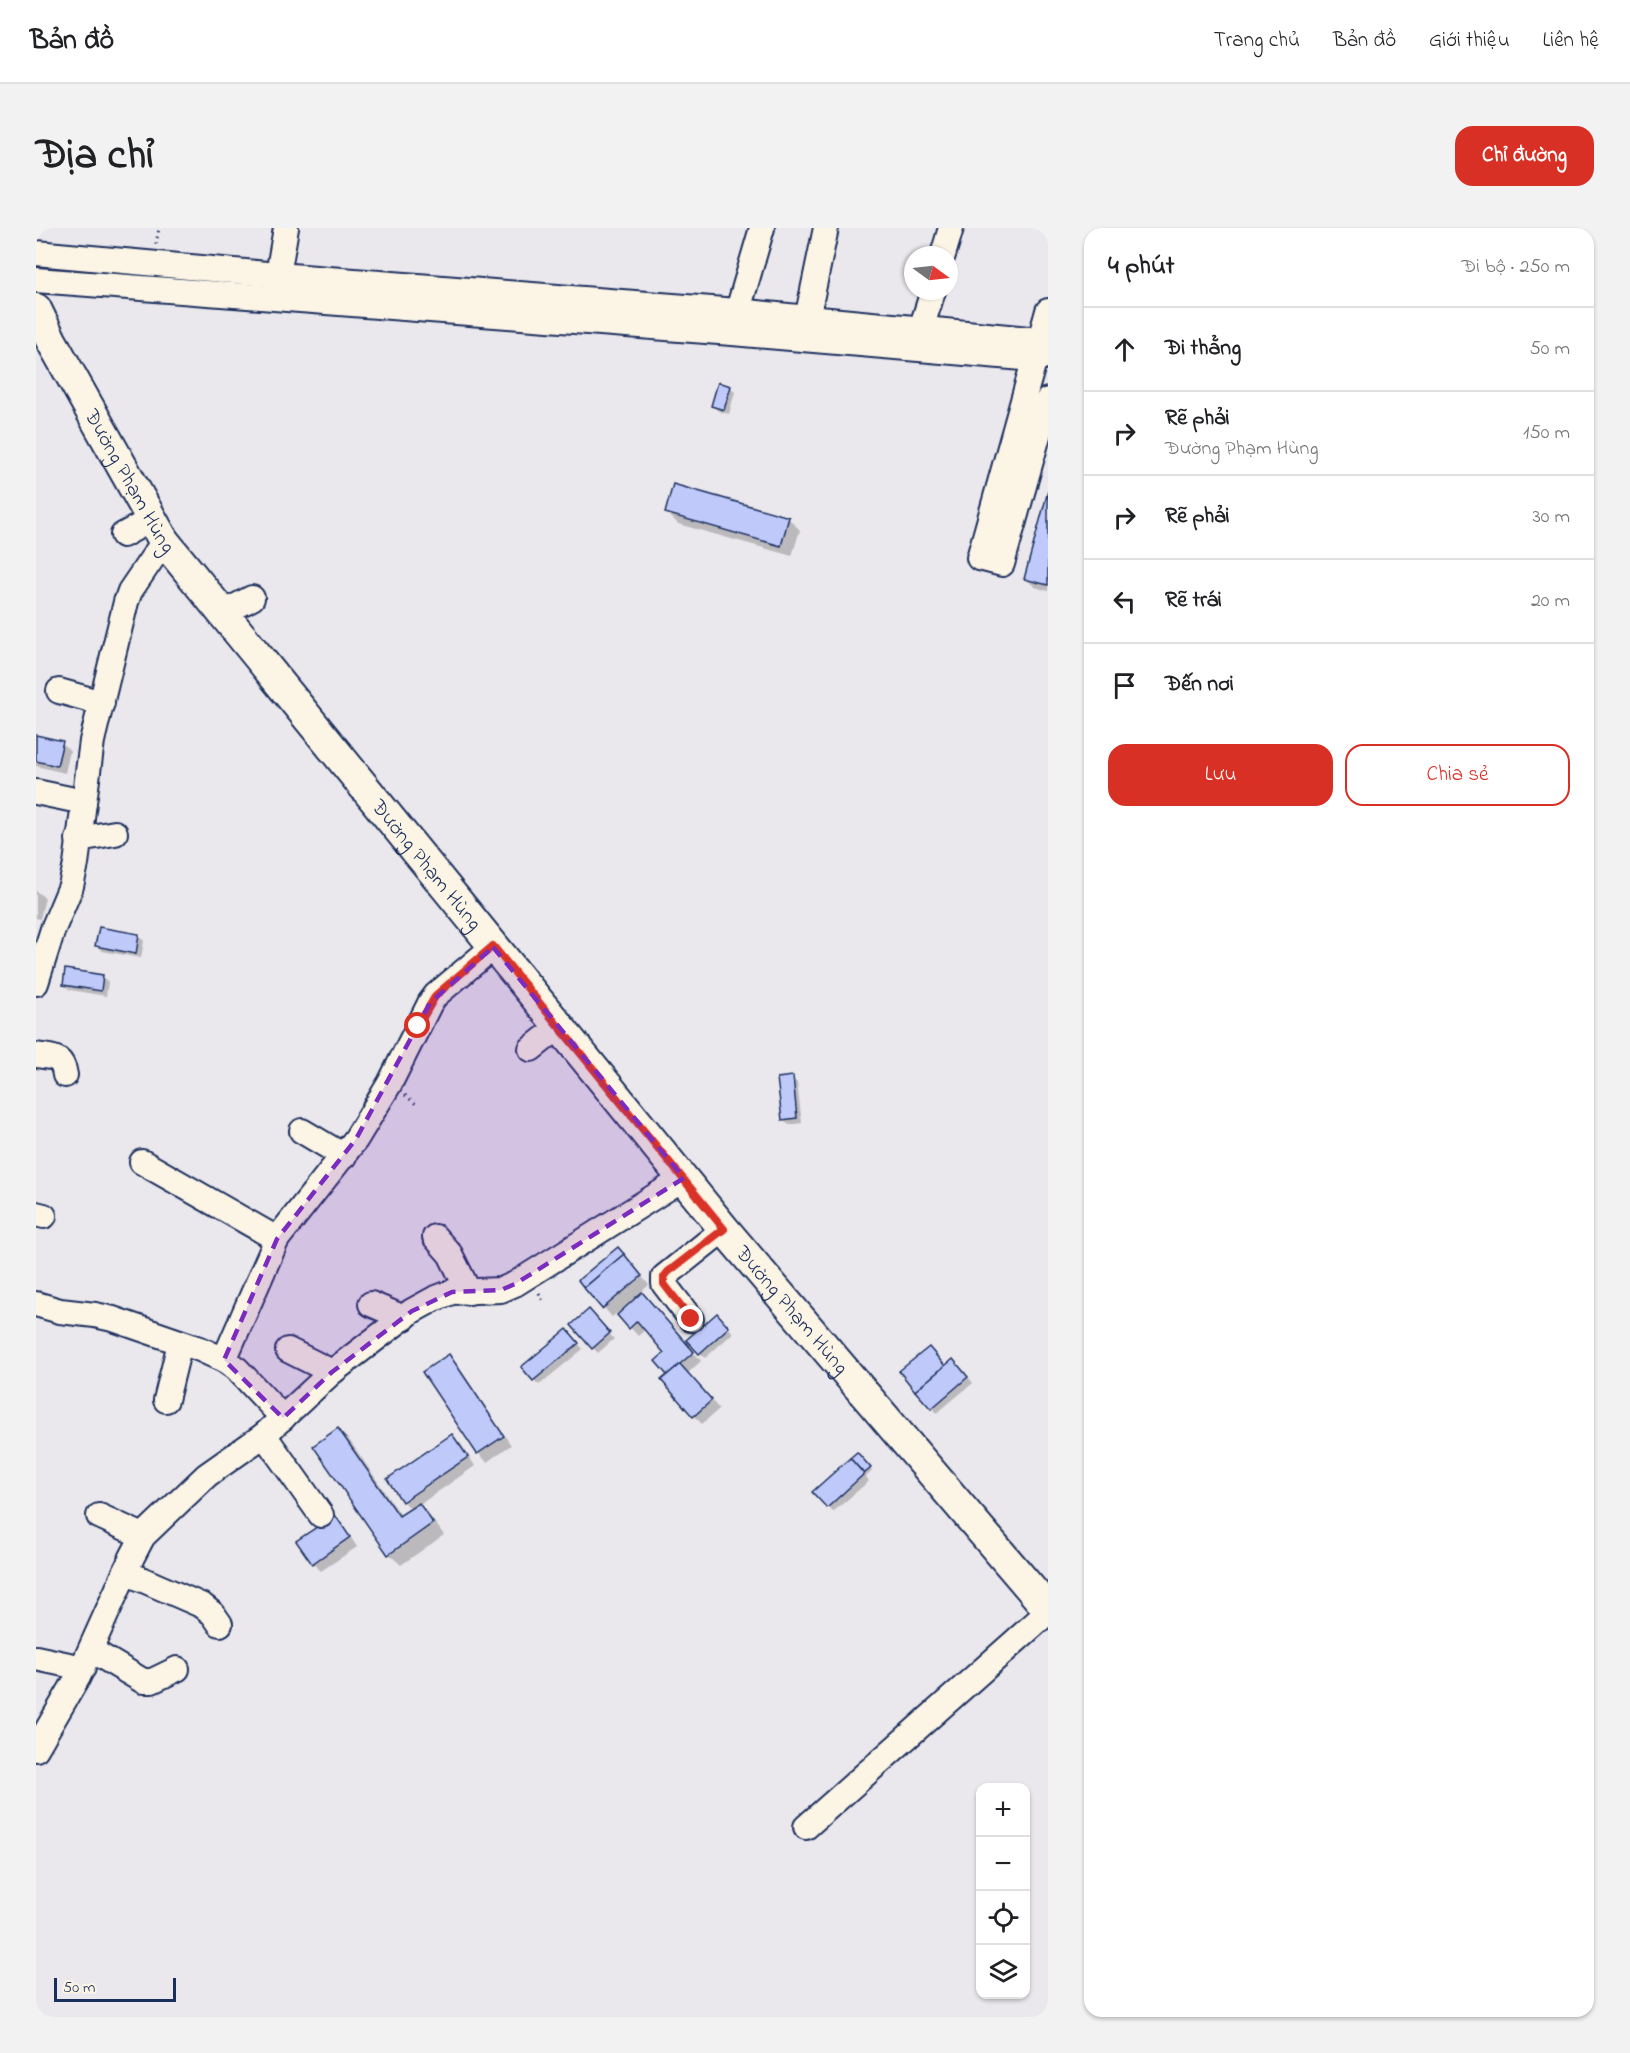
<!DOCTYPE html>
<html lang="vi">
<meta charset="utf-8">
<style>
:root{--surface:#fff;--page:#f2f2f2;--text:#202124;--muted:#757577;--line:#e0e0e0;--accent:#d93025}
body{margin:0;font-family:"Indie Flower",sans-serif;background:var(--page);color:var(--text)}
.controls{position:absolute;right:18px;bottom:18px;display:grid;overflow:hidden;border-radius:12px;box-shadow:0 2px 4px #0004}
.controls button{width:54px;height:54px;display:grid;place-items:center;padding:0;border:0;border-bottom:2px solid var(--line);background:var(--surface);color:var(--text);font:30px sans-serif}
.compass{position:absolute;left:868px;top:18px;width:54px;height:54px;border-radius:50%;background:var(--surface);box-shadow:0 2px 4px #0004;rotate:105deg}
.scale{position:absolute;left:18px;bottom:15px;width:122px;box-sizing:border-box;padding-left:6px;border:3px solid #1b2f5e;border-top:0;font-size:16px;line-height:21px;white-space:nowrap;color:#1b2f5e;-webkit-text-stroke:4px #fcf5e5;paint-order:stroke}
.stop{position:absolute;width:18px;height:18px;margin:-14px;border:4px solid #d93025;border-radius:50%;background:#fff}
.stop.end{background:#d93025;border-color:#fff;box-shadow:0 2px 6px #0008}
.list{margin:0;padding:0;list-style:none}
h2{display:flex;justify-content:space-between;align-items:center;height:78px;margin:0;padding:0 24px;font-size:26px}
h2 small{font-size:20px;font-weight:400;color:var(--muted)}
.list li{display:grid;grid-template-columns:39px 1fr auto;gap:18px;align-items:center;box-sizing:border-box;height:84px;padding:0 24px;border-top:2px solid var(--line)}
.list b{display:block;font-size:22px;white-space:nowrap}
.list p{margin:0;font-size:20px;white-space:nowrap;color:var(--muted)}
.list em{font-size:20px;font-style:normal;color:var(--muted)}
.actions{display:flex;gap:12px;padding:18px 24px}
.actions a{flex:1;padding:14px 0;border:2px solid var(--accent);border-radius:18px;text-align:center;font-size:21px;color:var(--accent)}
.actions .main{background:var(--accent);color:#fff}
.icon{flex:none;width:33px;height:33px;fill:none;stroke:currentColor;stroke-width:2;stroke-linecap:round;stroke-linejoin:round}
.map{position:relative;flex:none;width:1012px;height:1789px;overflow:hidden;border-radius:18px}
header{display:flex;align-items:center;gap:36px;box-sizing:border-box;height:84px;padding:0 30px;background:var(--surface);border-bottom:2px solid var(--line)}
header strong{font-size:28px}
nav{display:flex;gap:33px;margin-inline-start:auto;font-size:21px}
.intro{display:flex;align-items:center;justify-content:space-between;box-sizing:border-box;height:144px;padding:0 36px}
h1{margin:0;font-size:42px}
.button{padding:15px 27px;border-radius:18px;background:var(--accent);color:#fff;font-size:21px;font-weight:700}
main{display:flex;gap:36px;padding:0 36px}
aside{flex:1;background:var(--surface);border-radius:18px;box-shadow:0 2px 4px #0004}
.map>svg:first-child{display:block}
.shadow{fill:#0003}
.building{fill:#bfcafb;stroke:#1b2f5e;stroke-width:1.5}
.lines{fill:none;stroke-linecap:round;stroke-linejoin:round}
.minor-casing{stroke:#1b2f5e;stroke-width:28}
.major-casing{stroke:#1b2f5e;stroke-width:34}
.path{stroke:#1b2f5e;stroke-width:3;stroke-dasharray:1.5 4.5;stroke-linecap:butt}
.minor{stroke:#fcf5e5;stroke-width:24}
.major{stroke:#fcf5e5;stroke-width:30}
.route{stroke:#d93025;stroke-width:8}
.marked{fill:#7b2cbf;fill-opacity:0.2;stroke:#7b2cbf;stroke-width:4.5;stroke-dasharray:12 8;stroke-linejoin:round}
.labels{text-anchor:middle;stroke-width:4.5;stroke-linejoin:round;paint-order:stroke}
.street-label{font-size:21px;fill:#1b2f5e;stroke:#fcf5e5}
</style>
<header>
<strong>Bản đồ</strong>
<nav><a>Trang chủ</a><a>Bản đồ</a><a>Giới thiệu</a><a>Liên hệ</a></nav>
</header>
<div class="intro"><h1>Địa chỉ</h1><a class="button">Chỉ đường</a></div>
<main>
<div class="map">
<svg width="1012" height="1789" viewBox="0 0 1012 1789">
<rect width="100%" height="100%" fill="#eae8ec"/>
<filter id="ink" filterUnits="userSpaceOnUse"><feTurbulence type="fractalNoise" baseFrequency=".0167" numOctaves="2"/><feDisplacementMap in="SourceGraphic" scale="12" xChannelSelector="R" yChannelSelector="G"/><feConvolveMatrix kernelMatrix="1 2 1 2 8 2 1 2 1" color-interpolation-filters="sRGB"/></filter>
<g filter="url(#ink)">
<g class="shadow">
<path d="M 694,159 L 699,164 L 693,186 L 682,183 L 676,177 Z"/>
<path d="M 1012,269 L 1012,363 L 999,359 L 990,351 Z"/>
<path d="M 631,285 L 752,290 L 764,302 L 756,328 L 642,296 Z"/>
<path d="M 0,509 L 26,515 L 34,523 L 29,545 L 0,538 Z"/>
<path d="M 0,663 L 9,670 L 4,691 L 0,690 Z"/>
<path d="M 103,708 L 108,713 L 105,730 L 66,723 L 61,718 Z"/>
<path d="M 67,749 L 72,754 L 70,768 L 34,762 L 28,757 Z"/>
<path d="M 756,850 L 761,855 L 766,895 L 753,897 L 747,891 Z"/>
<path d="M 596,1037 L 613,1057 L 604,1065 L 665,1133 L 652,1145 L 683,1181 L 666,1196 L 658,1188 L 634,1147 L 630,1125 L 610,1101 L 602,1108 L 581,1085 L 576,1089 L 544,1052 Z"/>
<path d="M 558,1089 L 578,1111 L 562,1125 L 557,1120 Z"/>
<path d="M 686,1092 L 697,1105 L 669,1130 L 664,1125 Z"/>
<path d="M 536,1108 L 547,1121 L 503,1157 L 498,1152 Z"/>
<path d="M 413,1128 L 421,1136 L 475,1217 L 451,1234 L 442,1225 L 388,1144 Z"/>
<path d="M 923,1138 L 937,1155 L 901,1185 L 896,1180 L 909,1139 Z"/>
<path d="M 302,1202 L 314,1213 L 366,1289 L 376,1282 L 367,1273 L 353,1252 L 416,1208 L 425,1216 L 439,1238 L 383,1277 L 394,1288 L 408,1307 L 365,1337 L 353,1326 Z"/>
<path d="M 821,1226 L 836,1243 L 830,1249 L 833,1253 L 797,1284 L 792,1279 Z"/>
<path d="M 298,1289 L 307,1297 L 321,1319 L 285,1343 L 277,1335 Z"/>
</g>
<g class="building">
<path d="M 682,154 L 695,158 L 688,182 L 675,178 Z"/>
<path d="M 637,256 L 753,289 L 745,318 L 629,285 Z"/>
<path d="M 1012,263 L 1012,357 L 988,351 Z"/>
<path d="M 0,507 L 27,513 L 21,538 L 0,533 Z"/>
<path d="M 63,699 L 103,706 L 100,726 L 59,718 Z"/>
<path d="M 29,741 L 67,747 L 65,763 L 27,757 Z"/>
<path d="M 757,848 L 761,890 L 746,892 L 741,850 Z"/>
<path d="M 582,1019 L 588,1026 L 548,1060 L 542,1052 Z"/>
<path d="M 588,1026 L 606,1048 L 566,1081 L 548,1060 Z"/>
<path d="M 606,1064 L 658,1124 L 631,1147 L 619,1133 L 628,1125 L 601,1093 L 593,1101 L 581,1087 Z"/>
<path d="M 553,1081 L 574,1105 L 556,1121 L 535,1097 Z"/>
<path d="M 681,1085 L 693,1099 L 663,1126 L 650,1112 Z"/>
<path d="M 531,1101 L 543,1115 L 497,1153 L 485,1139 Z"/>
<path d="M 893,1119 L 909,1138 L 879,1163 L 863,1143 Z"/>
<path d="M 413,1126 L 468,1208 L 441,1226 L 386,1144 Z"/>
<path d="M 917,1131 L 932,1149 L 895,1181 L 879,1163 Z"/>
<path d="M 644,1136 L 676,1172 L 657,1189 L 625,1152 Z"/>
<path d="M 302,1200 L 363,1288 L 383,1275 L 397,1295 L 352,1327 L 277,1218 Z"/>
<path d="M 416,1206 L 432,1229 L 366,1274 L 351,1251 Z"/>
<path d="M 821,1224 L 835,1240 L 828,1246 L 814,1230 Z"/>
<path d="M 814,1230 L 828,1246 L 791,1280 L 776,1264 Z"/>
<path d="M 299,1287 L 314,1309 L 276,1336 L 260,1313 Z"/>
</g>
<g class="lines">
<defs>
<g id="minor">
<path d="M 0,25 L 242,47 L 701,83 L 1004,112 L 1012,118"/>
<path d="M 907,27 L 915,0"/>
<path d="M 242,47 L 250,0"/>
<path d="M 0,52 L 696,105 L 998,131 L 1012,128"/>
<path d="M 1012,83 L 943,330 L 966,336 L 1012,172"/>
<path d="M 771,91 L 790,0"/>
<path d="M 698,96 L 726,0"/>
<path d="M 885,101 L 897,63"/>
<path d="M 87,307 L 116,291"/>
<path d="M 187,385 L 216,370"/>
<path d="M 23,463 L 66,475"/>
<path d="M 0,564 L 48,574"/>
<path d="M 42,611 L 79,605"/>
<path d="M 0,755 L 17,701 L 35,658 L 40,636 L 56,513 L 90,374 L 94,363 L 128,313"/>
<path d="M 495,821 L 524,798"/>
<path d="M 0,827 C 17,830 26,827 29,847"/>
<path d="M 266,903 L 308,928"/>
<path d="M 106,934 L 241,1011"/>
<path d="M 0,986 L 8,988"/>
<path d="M 399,1009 L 414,1026 L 433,1064"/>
<path d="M 0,1076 L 24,1083 L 59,1087 L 77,1091 L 164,1121 L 188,1132 L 201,1141 L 247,1190"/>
<path d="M 335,1076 L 368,1090"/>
<path d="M 655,1091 L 628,1056 L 628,1049 L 688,1001"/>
<path d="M 252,1122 L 296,1144"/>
<path d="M 188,1132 L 241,1011 L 320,911 L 354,855 L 394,775 L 400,767 L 457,719"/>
<path d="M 130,1172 L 144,1115"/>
<path d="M 228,1207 L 285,1287"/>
<path d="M 63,1288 L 107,1308"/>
<path d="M 89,1344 L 167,1378 L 177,1386 L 184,1396"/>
<path d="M 55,1422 L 107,1453 L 116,1453 L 141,1441"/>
<path d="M 0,1430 L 47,1440"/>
<path d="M 0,1521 L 42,1449 L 96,1329 L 107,1308 L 171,1247 L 228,1207 L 296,1144 L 376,1083 L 398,1071 L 416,1064 L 465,1062 L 479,1056 L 648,950"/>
<path d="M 770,1599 L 1012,1384"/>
</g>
<g id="major">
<path id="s1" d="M 0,81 L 15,112 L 128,313 L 688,1001 L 1012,1381"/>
</g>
</defs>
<use href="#minor" class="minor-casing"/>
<use href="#major" class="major-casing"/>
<g class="path">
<path d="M 120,16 L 123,0"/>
<path d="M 369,867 L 381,877"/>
<path d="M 503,1065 L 507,1073"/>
</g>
<use href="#minor" class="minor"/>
<use href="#major" class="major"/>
</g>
</g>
<g class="lines" filter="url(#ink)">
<path class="route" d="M 382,798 L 400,767 L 457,718 L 688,1001 L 632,1044 L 628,1049 L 628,1056 L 655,1091"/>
</g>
<path class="marked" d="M 457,719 L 648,950 L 479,1056 L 465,1062 L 416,1064 L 376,1083 L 296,1144 L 247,1190 L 188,1132 L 241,1011 L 320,911 L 394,775 Z"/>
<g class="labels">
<g class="street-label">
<text dy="7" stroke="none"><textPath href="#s1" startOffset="196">Đường Phạm Hùng</textPath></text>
<text dy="7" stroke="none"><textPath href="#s1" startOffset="682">Đường Phạm Hùng</textPath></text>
<text dy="7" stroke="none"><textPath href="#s1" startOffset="1258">Đường Phạm Hùng</textPath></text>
</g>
</g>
</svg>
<div class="controls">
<button>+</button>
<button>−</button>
<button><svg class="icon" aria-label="locate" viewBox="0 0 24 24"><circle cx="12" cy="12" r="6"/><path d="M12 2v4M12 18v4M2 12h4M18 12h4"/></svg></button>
<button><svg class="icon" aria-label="layers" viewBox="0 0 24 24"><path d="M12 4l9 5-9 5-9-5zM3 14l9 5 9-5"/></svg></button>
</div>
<svg class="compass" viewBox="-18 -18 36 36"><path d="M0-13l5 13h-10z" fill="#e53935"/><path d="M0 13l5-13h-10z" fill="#757577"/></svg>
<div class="scale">50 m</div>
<div class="stop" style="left:382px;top:798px"></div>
<div class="stop end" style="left:655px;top:1091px"></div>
</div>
<aside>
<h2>4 phút<small>Đi bộ · 250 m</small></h2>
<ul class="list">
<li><svg class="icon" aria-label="ahead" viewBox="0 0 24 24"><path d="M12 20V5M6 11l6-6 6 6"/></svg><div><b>Đi thẳng</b></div><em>50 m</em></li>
<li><svg class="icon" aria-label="right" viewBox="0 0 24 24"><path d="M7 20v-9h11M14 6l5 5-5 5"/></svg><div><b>Rẽ phải</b><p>Đường Phạm Hùng</p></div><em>150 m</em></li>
<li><svg class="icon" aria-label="right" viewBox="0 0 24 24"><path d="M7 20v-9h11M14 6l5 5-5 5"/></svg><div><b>Rẽ phải</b></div><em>30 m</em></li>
<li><svg class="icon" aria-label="left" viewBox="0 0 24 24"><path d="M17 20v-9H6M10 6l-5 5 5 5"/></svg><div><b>Rẽ trái</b></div><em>20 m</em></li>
<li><svg class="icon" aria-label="arrive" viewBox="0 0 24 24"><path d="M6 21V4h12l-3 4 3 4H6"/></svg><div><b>Đến nơi</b></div></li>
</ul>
<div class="actions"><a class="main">Lưu</a><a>Chia sẻ</a></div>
</aside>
</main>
